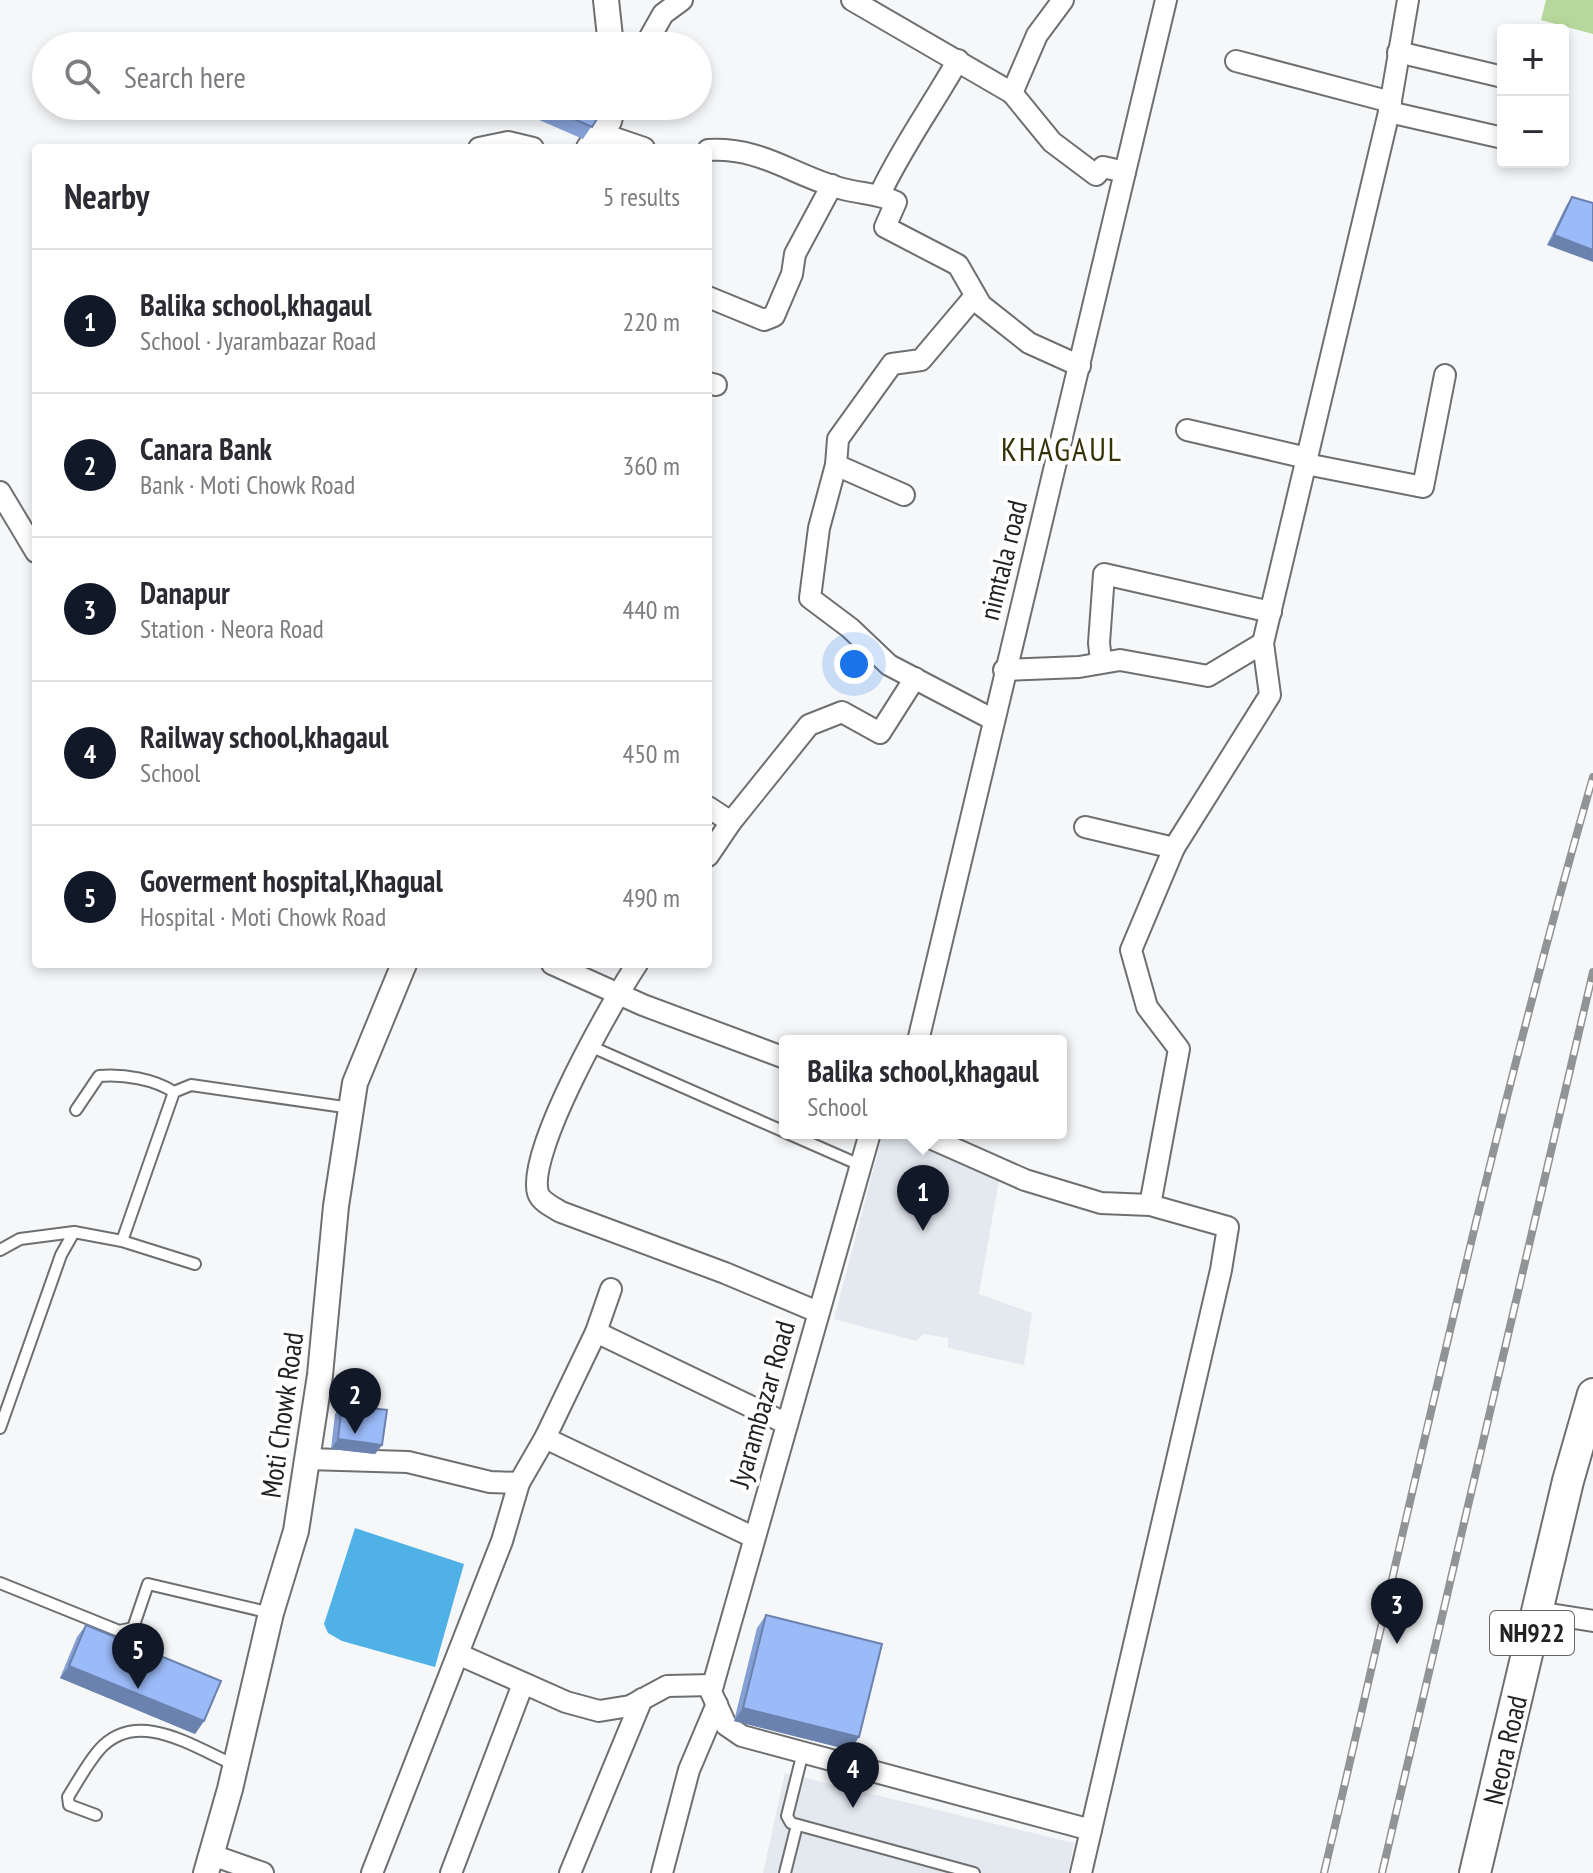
<!DOCTYPE html>
<meta charset="utf-8">
<style>
:root{--surface:#fff;--page:#f7f7f7;--text:#2b2b33;--muted:#7c7c81;--line:#e1e1e2;--accent:#111827}
body{margin:0;font-family:"PT Sans Narrow",sans-serif;background:var(--page);color:var(--text)}
.controls{position:absolute;right:24px;top:24px;display:grid;overflow:hidden;border-radius:8px;box-shadow:0 4px 12px #0003}
.controls button{width:72px;height:72px;display:grid;place-items:center;padding:0;border:0;border-bottom:2px solid var(--line);background:var(--surface);color:var(--text);font:40px sans-serif}
.you{position:absolute;left:854px;top:664px;width:28px;height:28px;margin:-20px;border:6px solid #fff;border-radius:50%;background:#1a73e8;box-shadow:0 0 0 12px #1a73e833}
.badge{display:grid;place-items:center;width:52px;height:52px;border-radius:50%;background:var(--accent);color:#fff;font-size:26px;font-weight:700}
.pin{position:absolute;translate:-50% -66px;filter:drop-shadow(0 2px 4px #0008)}
.pin::after{content:'';position:absolute;top:42px;width:28px;height:24px;background:inherit;clip-path:polygon(0 0,100% 0,50% 100%)}
.popup{position:absolute;left:779px;top:1035px;width:288px;height:104px;box-sizing:border-box;display:grid;place-content:center;border-radius:8px;background:var(--surface);filter:drop-shadow(0 2px 6px #0005);font-size:26px;white-space:nowrap;color:var(--muted)}
.popup b{font-size:30px;color:var(--text)}
.popup::after{content:'';position:absolute;left:50%;top:100%;margin-left:-16px;border:16px solid transparent;border-top-color:var(--surface)}
.list{margin:0;padding:0;list-style:none}
h2{display:flex;justify-content:space-between;align-items:center;height:104px;margin:0;padding:0 32px;font-size:34px}
h2 small{font-size:26px;font-weight:400;color:var(--muted)}
.list li{display:grid;grid-template-columns:52px 1fr auto;gap:24px;align-items:center;box-sizing:border-box;height:144px;padding:0 32px;border-top:2px solid var(--line)}
.list b{display:block;font-size:30px;white-space:nowrap}
.list p{margin:0;font-size:26px;white-space:nowrap;color:var(--muted)}
.list em{font-size:26px;font-style:normal;color:var(--muted)}
.icon{flex:none;width:44px;height:44px;fill:none;stroke:currentColor;stroke-width:2;stroke-linecap:round;stroke-linejoin:round}
.map{position:relative;flex:none;width:1593px;height:1873px;overflow:hidden}
.search{position:absolute;background:var(--surface);box-shadow:0 4px 12px #0003;left:32px;top:32px;width:680px;height:88px;display:flex;align-items:center;gap:20px;box-sizing:border-box;padding:0 28px;border-radius:44px;color:var(--muted);font-size:30px}
.panel{position:absolute;background:var(--surface);box-shadow:0 4px 12px #0003;left:32px;top:144px;width:680px;height:824px;border-radius:8px}
.map>svg:first-child{display:block}
.built{fill:#e4e9f0}
.green{fill:#b7d89b}
.water{fill:#50b1e7}
.lines{fill:none;stroke-linecap:round;stroke-linejoin:round}
.service-casing{stroke:#6e6f70;stroke-width:14}
.minor-casing{stroke:#6e6f70;stroke-width:24}
.tertiary-casing{stroke:#6e6f70;stroke-width:28}
.primary-casing{stroke:#6e6f70;stroke-width:34}
.service{stroke:#fff;stroke-width:10}
.minor{stroke:#fff;stroke-width:20}
.tertiary{stroke:#fff;stroke-width:24}
.primary{stroke:#fff;stroke-width:30}
.rail-casing{stroke:#929394;stroke-width:8}
.rail{stroke:#fff;stroke-width:5;stroke-dasharray:15;stroke-linecap:butt}
.wall{fill:#85a0d5}
.shaded-wall{fill:#6c82ae}
.building{fill:#9bbaf8;stroke:#6c82ae;stroke-width:2}
.labels{text-anchor:middle;stroke-width:8;stroke-linejoin:round;paint-order:stroke}
.shield{fill:#fff;stroke:#646465;stroke-width:2}
.shield-label{font-size:26px;font-weight:bold;fill:#222223}
.street-label{font-size:28px;fill:#222223;stroke:#fff}
.quarter-label{font-size:32px;letter-spacing:2px;fill:#353207;stroke:#fff}
</style>
<div class="map">
<svg width="1593" height="1873" viewBox="0 0 1593 1873">
<rect width="100%" height="100%" fill="#f6f7f9"/>
<g class="built">
<path d="M 883,1133 L 911,1133 L 1001,1169 L 979,1294 L 1032,1313 L 1024,1365 L 948,1348 L 948,1338 L 923,1334 L 916,1341 L 834,1319 Z"/>
<path d="M 785,1773 L 1074,1843 L 1068,1873 L 763,1873 Z"/>
</g>
<path class="green" d="M 1546,0 L 1593,0 L 1593,34 L 1541,20 Z"/>
<path class="water" d="M 355,1528 L 464,1564 L 435,1667 L 342,1641 L 328,1633 L 324,1624 Z"/>
<g class="lines">
<defs>
<g id="service">
<path d="M 592,1047 L 785,1132"/>
<path d="M 76,1110 L 99,1076 C 124,1074 154,1079 174,1092"/>
<path d="M 787,1133 L 860,1165"/>
<path d="M 122,1241 L 174,1092 L 191,1085 L 351,1108"/>
<path d="M 0,1250 L 20,1239 L 74,1232"/>
<path d="M 0,1428 L 61,1255 L 74,1232 L 122,1241 L 195,1264"/>
<path d="M 0,1583 L 119,1631 L 133,1628 L 148,1584 L 271,1613"/>
<path d="M 803,1752 L 787,1816 L 791,1823 L 974,1873"/>
<path d="M 96,1815 L 69,1805 L 68,1797 C 78,1781 87,1764 99,1750 C 137,1707 193,1747 235,1765"/>
<path d="M 785,1873 L 797,1825"/>
</g>
<g id="minor">
<path d="M 852,0 L 1012,93 L 1052,142 L 1096,175 L 1103,167 L 1125,172"/>
<path d="M 645,46 L 663,14 L 682,0"/>
<path d="M 1398,52 L 1503,77"/>
<path d="M 1236,61 L 1391,102"/>
<path d="M 1012,93 L 1037,35 L 1063,0"/>
<path d="M 1389,112 L 1503,138"/>
<path d="M 600,133 L 644,148"/>
<path d="M 479,148 L 508,142 L 533,148"/>
<path d="M 708,150 C 763,147 793,176 843,189 C 862,194 878,193 896,202 L 885,227 L 958,265 L 981,305 L 1029,343 L 1080,366"/>
<path d="M 880,194 C 902,147 932,106 958,60"/>
<path d="M 708,297 L 764,320 L 774,316 L 792,274 L 795,254 L 832,185"/>
<path d="M 708,383 L 716,385"/>
<path d="M 1187,430 L 1307,458"/>
<path d="M 1306,464 L 1423,487 L 1445,375"/>
<path d="M 836,465 L 819,528 L 810,598 L 850,628 L 889,665 L 992,719"/>
<path d="M 0,492 L 36,552"/>
<path d="M 904,495 L 836,465 L 838,439 L 892,364 L 921,360 L 975,296"/>
<path d="M 1101,660 L 1099,643 L 1104,574 L 1271,612"/>
<path d="M 1004,670 L 1079,667 L 1120,660 L 1208,676 L 1263,643"/>
<path d="M 708,807 L 731,822"/>
<path d="M 1085,827 L 1174,848 L 1270,695 L 1263,643 L 1389,112 L 1408,0"/>
<path d="M 708,856 L 731,822 L 809,725 L 842,712 L 880,733 L 915,678"/>
<path d="M 552,964 L 643,1005 L 785,1058"/>
<path d="M 637,964 C 612,1002 526,1152 538,1193 C 541,1202 553,1207 561,1212 L 725,1273 L 818,1312"/>
<path d="M 918,1041 L 1166,0"/>
<path d="M 870,1133 L 711,1692 L 726,1725 L 742,1736 L 1091,1830"/>
<path d="M 919,1133 L 1025,1180 L 1101,1203 L 1150,1205"/>
<path d="M 611,1289 L 596,1332 L 785,1423"/>
<path d="M 545,1438 L 596,1332"/>
<path d="M 307,1459 L 408,1462 L 490,1482 L 519,1483 L 545,1438 L 753,1537"/>
<path d="M 1537,1612 L 1593,1621"/>
<path d="M 458,1654 L 566,1702 L 599,1711 L 630,1706 L 667,1686 L 713,1685"/>
<path d="M 212,1855 L 263,1873"/>
<path d="M 372,1873 L 502,1541 L 519,1483"/>
<path d="M 451,1873 L 523,1684"/>
<path d="M 570,1873 L 642,1699"/>
<path d="M 662,1873 L 689,1770 L 717,1704"/>
<path d="M 1081,1873 L 1221,1270 L 1228,1227 L 1150,1205 L 1179,1049 L 1147,1007 L 1131,950 L 1174,848"/>
</g>
<g id="tertiary">
<path d="M 606,0 L 611,46"/>
<path d="M 589,148 L 609,121 L 613,106"/>
<path d="M 206,1873 L 230,1789 L 271,1613 L 296,1531 L 320,1375 L 336,1206 L 355,1083 L 404,964"/>
</g>
<path id="primary" d="M 1475,1873 L 1568,1481 L 1593,1394"/>
</defs>
<use href="#service" class="service-casing"/>
<use href="#minor" class="minor-casing"/>
<use href="#tertiary" class="tertiary-casing"/>
<use href="#primary" class="primary-casing"/>
<use href="#service" class="service"/>
<use href="#minor" class="minor"/>
<use href="#tertiary" class="tertiary"/>
<use href="#primary" class="primary"/>
<defs>
<g id="rail">
<path d="M 1324,1873 C 1410,1507 1489,1138 1593,777"/>
<path d="M 1382,1873 L 1593,972"/>
</g>
</defs>
<use href="#rail" class="rail-casing"/>
<use href="#rail" class="rail"/>
</g>
<g class="wall">
<path d="M 507,106 L 605,106 L 583,139 Z"/>
<path d="M 1572,197 L 1593,203 L 1547,245 L 1566,206 Z"/>
<path d="M 342,1405 L 382,1445 L 375,1454 L 331,1449 L 335,1414 Z"/>
<path d="M 766,1615 L 859,1737 L 850,1750 L 734,1721 L 757,1628 Z"/>
<path d="M 86,1625 L 204,1721 L 195,1734 L 60,1678 L 77,1637 Z"/>
</g>
<g class="shaded-wall">
<path d="M 1554,235 L 1593,250 L 1593,262 L 1547,245 Z"/>
<path d="M 338,1439 L 382,1445 L 375,1454 L 331,1449 Z"/>
<path d="M 69,1666 L 204,1721 L 195,1734 L 60,1678 Z"/>
<path d="M 743,1708 L 859,1737 L 850,1750 L 734,1721 Z"/>
</g>
<g class="building">
<path d="M 545,106 L 605,106 L 592,127 Z"/>
<path d="M 1572,197 L 1593,203 L 1593,250 L 1554,235 Z"/>
<path d="M 342,1405 L 387,1410 L 382,1445 L 338,1439 Z"/>
<path d="M 766,1615 L 882,1644 L 859,1737 L 743,1708 Z"/>
<path d="M 86,1625 L 221,1681 L 204,1721 L 69,1666 Z"/>
</g>
<g class="labels">
<rect class="shield" x="1490" y="1611" width="84" height="44" rx="6"/>
<g class="shield-label">
<text x="1532" y="1642">NH922</text>
</g>
<g class="street-label">
<text transform="translate(1003 560) rotate(-76)" y="10">nimtala road</text>
<text transform="translate(762 1404) rotate(-74)" y="10">Jyarambazar Road</text>
<text transform="translate(282 1415) rotate(-82)" y="10">Moti Chowk Road</text>
<text transform="translate(1505 1750) rotate(-77)" y="10">Neora Road</text>
</g>
<g class="quarter-label">
<text x="1062" y="461">KHAGAUL</text>
</g>
</g>
</svg>
<div class="controls">
<button>+</button>
<button>−</button>
</div>
<div class="you"></div>
<div class="pin badge" style="left:923px;top:1231px">1</div>
<div class="popup"><b>Balika school,khagaul</b>School</div>
<div class="pin badge" style="left:355px;top:1434px">2</div>
<div class="pin badge" style="left:1397px;top:1644px">3</div>
<div class="pin badge" style="left:853px;top:1808px">4</div>
<div class="pin badge" style="left:138px;top:1689px">5</div>
<div class="search"><svg class="icon" aria-label="search" viewBox="0 0 24 24"><circle cx="10" cy="10" r="6"/><path d="M15 15l6 6"/></svg>Search here</div>
<section class="panel">
<h2>Nearby<small>5 results</small></h2>
<ul class="list">
<li><span class="badge">1</span><div><b>Balika school,khagaul</b><p>School · Jyarambazar Road</p></div><em>220 m</em></li>
<li><span class="badge">2</span><div><b>Canara Bank</b><p>Bank · Moti Chowk Road</p></div><em>360 m</em></li>
<li><span class="badge">3</span><div><b>Danapur</b><p>Station · Neora Road</p></div><em>440 m</em></li>
<li><span class="badge">4</span><div><b>Railway school,khagaul</b><p>School</p></div><em>450 m</em></li>
<li><span class="badge">5</span><div><b>Goverment hospital,Khagual</b><p>Hospital · Moti Chowk Road</p></div><em>490 m</em></li>
</ul>
</section>
</div>
